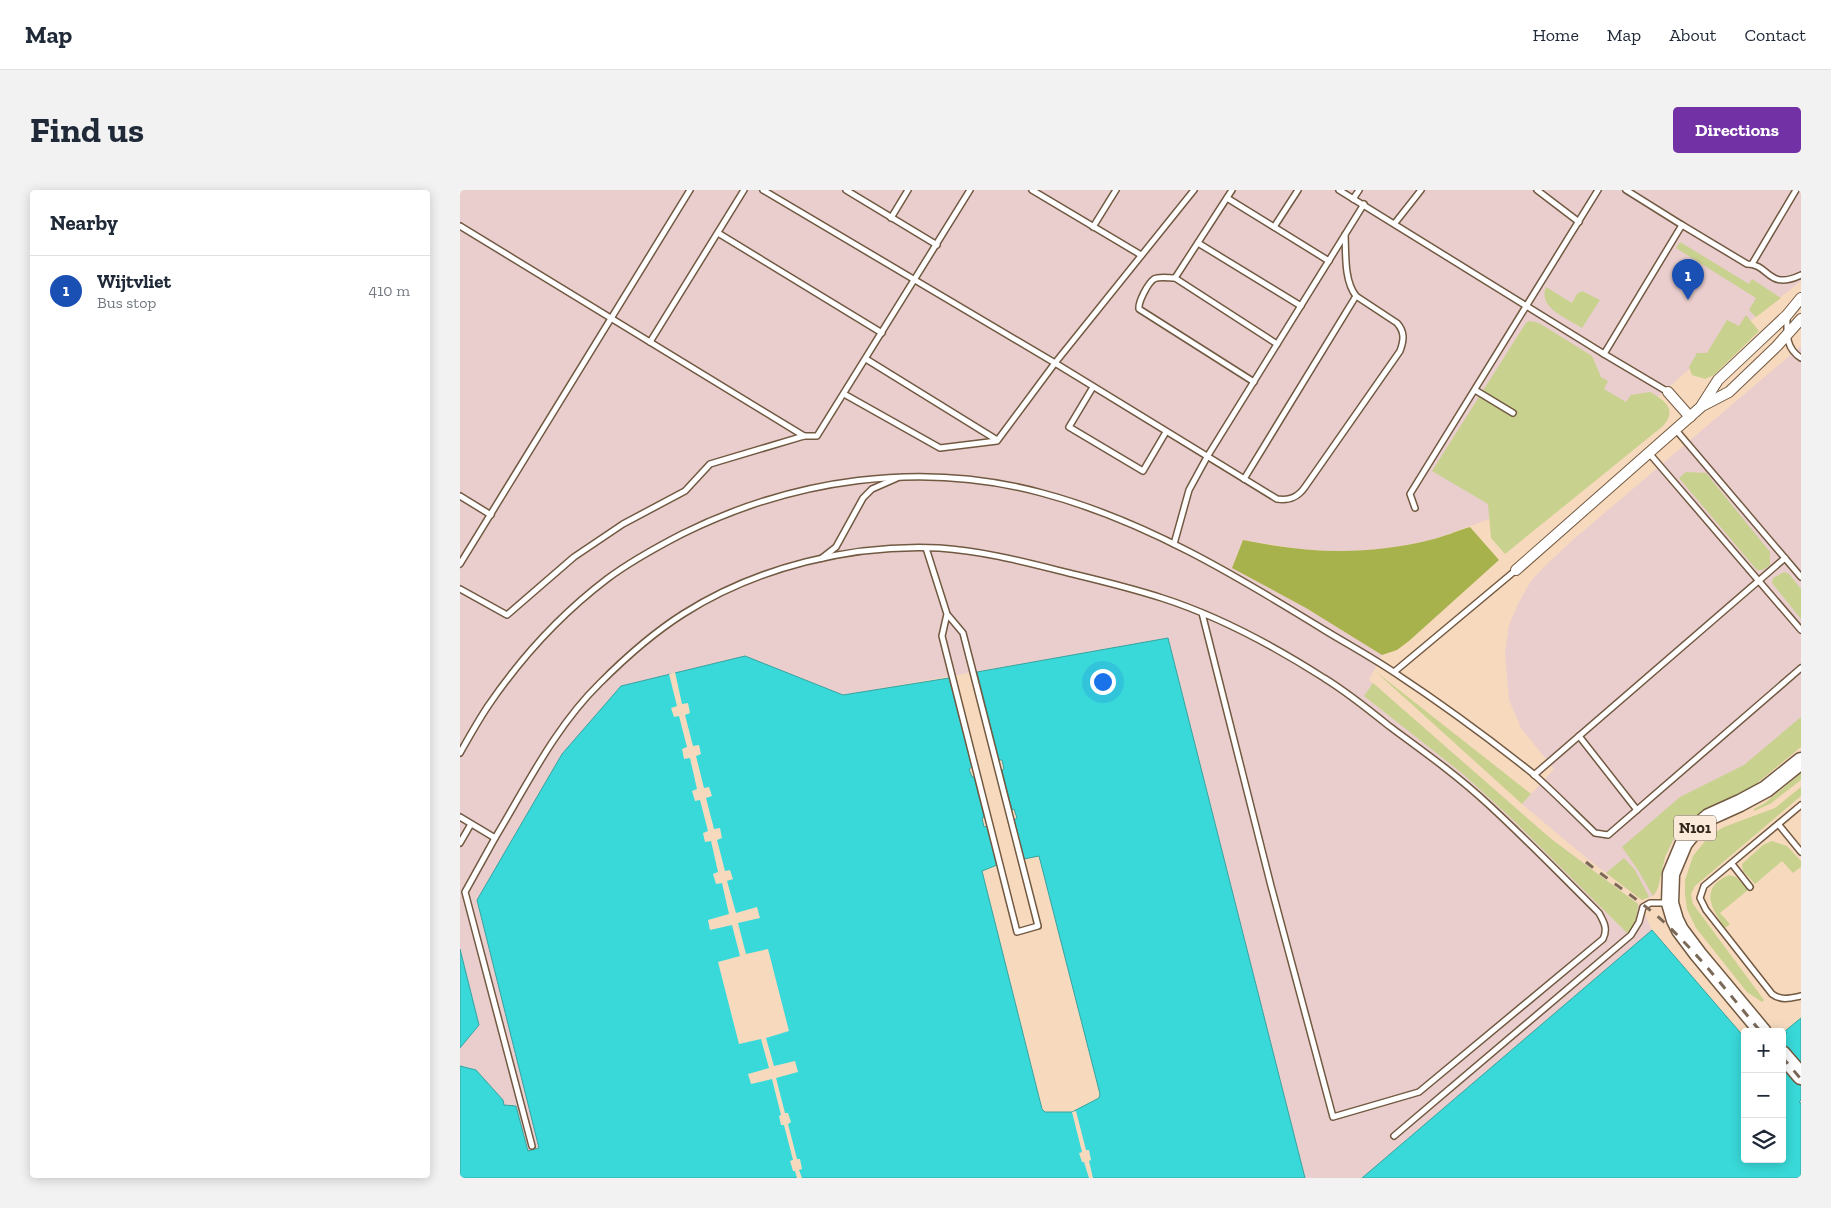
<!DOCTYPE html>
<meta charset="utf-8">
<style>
:root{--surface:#fff;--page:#f2f2f3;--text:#1f2937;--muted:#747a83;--line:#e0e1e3;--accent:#7331a6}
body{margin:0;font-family:"Zilla Slab",serif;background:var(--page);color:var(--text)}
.controls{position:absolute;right:15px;bottom:15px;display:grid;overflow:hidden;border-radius:5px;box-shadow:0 2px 12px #0003}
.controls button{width:45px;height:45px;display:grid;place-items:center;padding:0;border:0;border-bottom:1px solid var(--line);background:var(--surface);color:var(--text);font:25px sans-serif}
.you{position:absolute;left:642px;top:491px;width:18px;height:18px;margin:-12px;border:4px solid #fff;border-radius:50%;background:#1a73e8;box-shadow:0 0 0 8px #1a73e833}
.badge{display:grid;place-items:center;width:32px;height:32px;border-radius:50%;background:var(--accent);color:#fff;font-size:16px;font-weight:700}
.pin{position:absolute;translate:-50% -41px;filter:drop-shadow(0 1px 2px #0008)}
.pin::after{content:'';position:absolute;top:26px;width:18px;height:15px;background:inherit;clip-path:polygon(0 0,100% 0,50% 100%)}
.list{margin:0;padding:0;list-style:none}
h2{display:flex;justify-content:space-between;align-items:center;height:65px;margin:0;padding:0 20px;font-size:21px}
h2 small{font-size:16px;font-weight:400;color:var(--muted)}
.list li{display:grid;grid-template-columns:32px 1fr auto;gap:15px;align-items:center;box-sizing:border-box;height:70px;padding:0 20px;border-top:1px solid var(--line)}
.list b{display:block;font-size:19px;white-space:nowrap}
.list p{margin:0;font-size:16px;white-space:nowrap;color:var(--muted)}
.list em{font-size:16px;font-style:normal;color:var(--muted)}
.icon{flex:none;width:28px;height:28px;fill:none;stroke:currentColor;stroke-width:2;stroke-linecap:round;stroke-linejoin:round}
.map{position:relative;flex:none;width:1341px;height:988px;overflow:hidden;border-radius:5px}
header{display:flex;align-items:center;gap:30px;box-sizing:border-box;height:70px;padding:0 25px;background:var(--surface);border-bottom:1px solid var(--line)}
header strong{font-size:24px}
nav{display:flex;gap:28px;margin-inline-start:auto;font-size:18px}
.intro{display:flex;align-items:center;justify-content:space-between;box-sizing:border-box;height:120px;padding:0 30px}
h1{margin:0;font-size:35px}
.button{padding:12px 22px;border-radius:5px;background:var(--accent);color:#fff;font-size:18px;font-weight:700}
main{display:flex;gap:30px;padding:0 30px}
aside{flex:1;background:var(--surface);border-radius:5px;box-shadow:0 2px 12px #0003}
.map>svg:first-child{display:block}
.industrial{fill:#e9cecd}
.green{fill:#c8d18e}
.forest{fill:#a8b24d}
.water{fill:#39d9d9;stroke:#36a3a0}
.pier{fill:#f7dabe}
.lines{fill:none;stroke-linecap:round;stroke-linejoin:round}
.service-casing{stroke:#725941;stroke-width:8}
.minor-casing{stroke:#725941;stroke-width:12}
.primary-casing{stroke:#725941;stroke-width:19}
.service{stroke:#fff;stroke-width:5}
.minor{stroke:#fff;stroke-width:10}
.primary{stroke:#fff;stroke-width:16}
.rail{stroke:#7b6958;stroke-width:3;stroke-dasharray:9 9;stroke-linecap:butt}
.labels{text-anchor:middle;stroke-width:4;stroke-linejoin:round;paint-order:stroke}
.shield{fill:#fbe9d9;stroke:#6d6054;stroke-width:1}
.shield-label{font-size:15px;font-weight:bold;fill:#30251b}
</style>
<header>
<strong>Map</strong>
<nav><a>Home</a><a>Map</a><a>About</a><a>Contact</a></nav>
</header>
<div class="intro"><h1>Find us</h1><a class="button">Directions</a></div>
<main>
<aside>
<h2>Nearby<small></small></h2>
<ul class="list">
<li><span class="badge" style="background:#1a4fb4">1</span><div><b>Wijtvliet</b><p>Bus stop</p></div><em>410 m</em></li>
</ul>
</aside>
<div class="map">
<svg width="1341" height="988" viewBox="0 0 1341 988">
<rect width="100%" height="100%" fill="#f7dabe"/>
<g class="industrial">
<path d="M 0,0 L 1341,0 L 1341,91 L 1226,182 L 1182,221 L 1029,329 L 972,350 L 941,356 L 911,360 L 876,362 L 839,359 L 783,350 L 772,378 L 846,418 L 922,465 L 909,490 L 1090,648 L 1178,714 L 1184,722 L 1192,740 L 902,988 L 845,988 L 708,448 L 383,505 L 285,466 L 17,710 L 80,958 L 68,961 L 56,916 L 44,915 L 43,910 L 16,880 L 0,876 Z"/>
<path d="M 1341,156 L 1341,557 L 1279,605 L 1253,615 L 1233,628 L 1214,650 L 1205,667 L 1196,703 L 1193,706 L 1182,710 L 1129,670 L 1062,614 L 1094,579 L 1061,538 L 1049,510 L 1045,463 L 1049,435 L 1059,412 L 1071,391 L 1087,374 L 1115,348 Z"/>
</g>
<g class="green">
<path d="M 1220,52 L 1289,94 L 1292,89 L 1321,108 L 1296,127 L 1289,120 L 1296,108 L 1216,58 Z"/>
<path d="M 1086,97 L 1112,113 L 1117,104 L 1122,101 L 1140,110 L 1122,138 C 1109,129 1077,118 1086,97 Z"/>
<path d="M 1286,125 L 1299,141 L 1254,185 L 1245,189 L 1232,185 L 1229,177 L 1237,163 L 1247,163 L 1267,130 L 1279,136 Z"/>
<path d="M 1070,131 L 1079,133 L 1132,166 L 1141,187 L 1148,191 L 1144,199 L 1166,212 L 1171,205 L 1190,202 C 1204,210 1218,219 1203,236 L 1045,364 L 1031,348 L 1028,314 L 972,281 L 1064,136 L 1067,132 Z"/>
<path d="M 1226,282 L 1246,283 L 1310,362 L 1310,375 C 1305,379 1303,381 1297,380 L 1219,288 Z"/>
<path d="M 1324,382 L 1329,384 L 1341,399 L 1341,429 L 1312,393 L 1313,388 Z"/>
<path d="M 915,481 L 1071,604 L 1062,614 Z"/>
<path d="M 913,493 L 1090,648 L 1178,714 C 1177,726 1176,734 1167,743 L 1049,626 L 1003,584 L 904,506 Z"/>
<path d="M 1341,527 L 1341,557 L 1291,598 L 1253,615 L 1233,628 L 1213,650 L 1205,667 L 1198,698 L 1193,706 L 1178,680 L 1162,657 L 1220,607 L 1284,575 Z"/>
<path d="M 1341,583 L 1341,590 L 1310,614 L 1294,621 L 1294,619 L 1305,613 Z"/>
<path d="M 1341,597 L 1341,606 L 1235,696 L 1231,704 L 1233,714 L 1304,810 L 1302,812 L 1287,802 L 1236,738 L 1227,719 L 1225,704 L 1225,690 L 1233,666 L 1249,646 L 1264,637 L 1315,618 Z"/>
<path d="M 1312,651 L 1327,656 L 1341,671 L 1341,677 L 1333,683 L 1322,671 L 1295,694 L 1283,681 L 1282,674 L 1303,655 Z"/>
<path d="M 1164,668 L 1175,680 L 1189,707 L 1182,710 L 1146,683 Z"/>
<path d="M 1269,685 L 1276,687 L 1288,700 L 1260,723 L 1270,734 L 1265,738 C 1251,718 1239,698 1269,685 Z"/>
</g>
<path class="forest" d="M 1010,337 L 1039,370 L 949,451 L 937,460 L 922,465 L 846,418 L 772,378 L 783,350 C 848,363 904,366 970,350 C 983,347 997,341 1010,337 Z"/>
<g class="water">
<path d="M 708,448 L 845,988 L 0,988 L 0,876 L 16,880 L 43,910 L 44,915 L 56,916 L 68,961 L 79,958 L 17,710 L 102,564 L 161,496 L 285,466 L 383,505 L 489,488 L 512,577 L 509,579 L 512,587 L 514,587 L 524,627 L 522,628 L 524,637 L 527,636 L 537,675 L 522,681 L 582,919 L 585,922 L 612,922 L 639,908 L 640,904 L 579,666 L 564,669 L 554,630 L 557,628 L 554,619 L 552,620 L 542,580 L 544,579 L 542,570 L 539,570 L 517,482 Z"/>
<path d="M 1192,740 L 1285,848 L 1285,969 L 1322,969 L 1322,847 L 1327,843 L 1325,841 L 1341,828 L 1341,910 L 1339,912 L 1341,913 L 1341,988 L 902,988 Z"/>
<path d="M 0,759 L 19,835 L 0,858 Z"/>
</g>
<g class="pier">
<path d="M 215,482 L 222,514 L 228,513 L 230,523 L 225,525 L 233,556 L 239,555 L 241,564 L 236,566 L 244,598 L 249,597 L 252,606 L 246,608 L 254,639 L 260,638 L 262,648 L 257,650 L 265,681 L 270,680 L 273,689 L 267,691 L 276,723 L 297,717 L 300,728 L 278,733 L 286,764 L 308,759 L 329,841 L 306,848 L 314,876 L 335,871 L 338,882 L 316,888 L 325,923 L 328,923 L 331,932 L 328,934 L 337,969 L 340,969 L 342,979 L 339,980 L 342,988 L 337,988 L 335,981 L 333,981 L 330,971 L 333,970 L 324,935 L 321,935 L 319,926 L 321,925 L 312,889 L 291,894 L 288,884 L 309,878 L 301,849 L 279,854 L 258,772 L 280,766 L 272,735 L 250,740 L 248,730 L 269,724 L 262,693 L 256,694 L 253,684 L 258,682 L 251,651 L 245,652 L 243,643 L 248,641 L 240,610 L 235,611 L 232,601 L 237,599 L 230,568 L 224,569 L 222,559 L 227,557 L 219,526 L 214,527 L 211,518 L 217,516 L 209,484 Z"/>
<path d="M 616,921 L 626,960 L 629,960 L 631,970 L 629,971 L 633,988 L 629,988 L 624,972 L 622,972 L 619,963 L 622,962 L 612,922 Z"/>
</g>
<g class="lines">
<defs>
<g id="service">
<path d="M 303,0 L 595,173 L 817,309 C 830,311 838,307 845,297 L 940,161 C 944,150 945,142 937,133 L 896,106 C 884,91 886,64 885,45"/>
<path d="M 386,0 L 477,55"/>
<path d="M 572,0 L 681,65"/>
<path d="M 879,0 L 1144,164 L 1208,202"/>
<path d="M 1077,0 L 1119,32"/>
<path d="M 1166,0 L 1222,35"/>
<path d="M 767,8 L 869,71"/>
<path d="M 893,9 L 899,0"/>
<path d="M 431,28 L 448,0"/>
<path d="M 935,33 L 961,0"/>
<path d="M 0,36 L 344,246"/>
<path d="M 633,37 L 656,0"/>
<path d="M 814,37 L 838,0"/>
<path d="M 258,43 L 422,143"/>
<path d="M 738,53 L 841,116"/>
<path d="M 1292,74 L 1336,0"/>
<path d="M 715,88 L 772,0"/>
<path d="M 1327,126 C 1327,143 1325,158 1341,168"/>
<path d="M 190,152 L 284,0"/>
<path d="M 1144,164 L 1222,35 L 1287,74 C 1310,74 1307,101 1341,85"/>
<path d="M 406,169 L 537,250"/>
<path d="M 794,192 L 679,119 C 678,112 688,93 694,89 C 699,86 709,88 715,88 L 817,154"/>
<path d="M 633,197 L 609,237 L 683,281 L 706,242"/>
<path d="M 1015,200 L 1053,223"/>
<path d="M 384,204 L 480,258 L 537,251 L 595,173 L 734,0"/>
<path d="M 1216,240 L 1341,387"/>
<path d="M 1189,263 L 1341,440"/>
<path d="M 784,289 L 896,106"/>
<path d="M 0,306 L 31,325"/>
<path d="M 955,318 L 950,304 L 1138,0"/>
<path d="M 714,354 L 729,300 L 747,267 L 904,14"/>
<path d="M 466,358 L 487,424 L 503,443 L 578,736 L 557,742 L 482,446 L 487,424"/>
<path d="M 362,368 L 376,357 L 403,308 L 412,299 L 437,288"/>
<path d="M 0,374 L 230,0"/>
<path d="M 0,399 L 47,425 L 114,367 L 163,334 L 225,301 L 250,274 L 344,246 L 357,246 L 510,0"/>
<path d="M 934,482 L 1056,380"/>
<path d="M 1119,546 L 1177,620"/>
<path d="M 0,563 C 9,547 18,531 28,516 C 60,469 101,424 147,389 C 171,371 195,358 222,344 C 333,289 461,270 582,303 C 684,330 777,386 866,441 C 889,455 913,468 935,483 C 982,514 1027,547 1071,582 C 1093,601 1114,623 1135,643 L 1148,645 L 1341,478"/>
<path d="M 1074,585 L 1325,368"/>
<path d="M 1341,615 L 1244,696 L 1240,708 L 1246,720 L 1312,804 C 1321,811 1331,808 1341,806"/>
<path d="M 0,627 L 35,648 C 67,595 95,537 140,493 C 165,468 193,443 223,424 C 297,377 391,354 479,358 C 526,361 572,374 617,385 C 646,392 674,399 702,408 C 758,426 814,456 864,488 C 887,502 908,519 929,536 C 963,561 998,586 1029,615 C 1067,650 1103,687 1139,723 C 1144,732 1148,739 1143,749 L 959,902 L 873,927 L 811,696 L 742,423"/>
<path d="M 1319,635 L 1341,662"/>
<path d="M 35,648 L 5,702 L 72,956"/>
<path d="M 0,653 L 11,634"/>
<path d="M 1272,674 L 1290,697"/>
<path d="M 934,946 L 1171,745 L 1179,732 L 1183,717 L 1190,713 L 1207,713"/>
</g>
<g id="minor">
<path d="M 1208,202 L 1230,227"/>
<path d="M 1242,215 L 1258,190 L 1327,125 L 1341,108"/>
<path d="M 1056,380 L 1242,216 L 1269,202 L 1317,156 L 1341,129"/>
</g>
<g id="primary">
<path d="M 1303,842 L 1238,764 L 1220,740 L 1215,730 L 1210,713 L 1211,684 L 1224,653 L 1237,637 L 1249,627 L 1280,613 L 1306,599 L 1341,571"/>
<path d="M 1322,864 L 1341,886"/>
</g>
</defs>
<use href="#service" class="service-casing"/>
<use href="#minor" class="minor-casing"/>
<use href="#primary" class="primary-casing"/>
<use href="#service" class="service"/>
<use href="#minor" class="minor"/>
<use href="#primary" class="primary"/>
<g class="rail">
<path d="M 1126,672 C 1152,693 1180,710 1205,733 C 1240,766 1270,805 1301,842"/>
<path d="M 1322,867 L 1341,889"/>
</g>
</g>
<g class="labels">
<rect class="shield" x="1214" y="625.5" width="42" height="25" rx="4"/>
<g class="shield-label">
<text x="1235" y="643">N101</text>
</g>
</g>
</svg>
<div class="controls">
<button>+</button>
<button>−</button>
<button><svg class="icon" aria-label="layers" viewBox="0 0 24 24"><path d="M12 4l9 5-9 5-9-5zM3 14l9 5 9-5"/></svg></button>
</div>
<div class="you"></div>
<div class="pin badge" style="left:1228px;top:110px;background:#1a4fb4">1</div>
</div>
</main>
